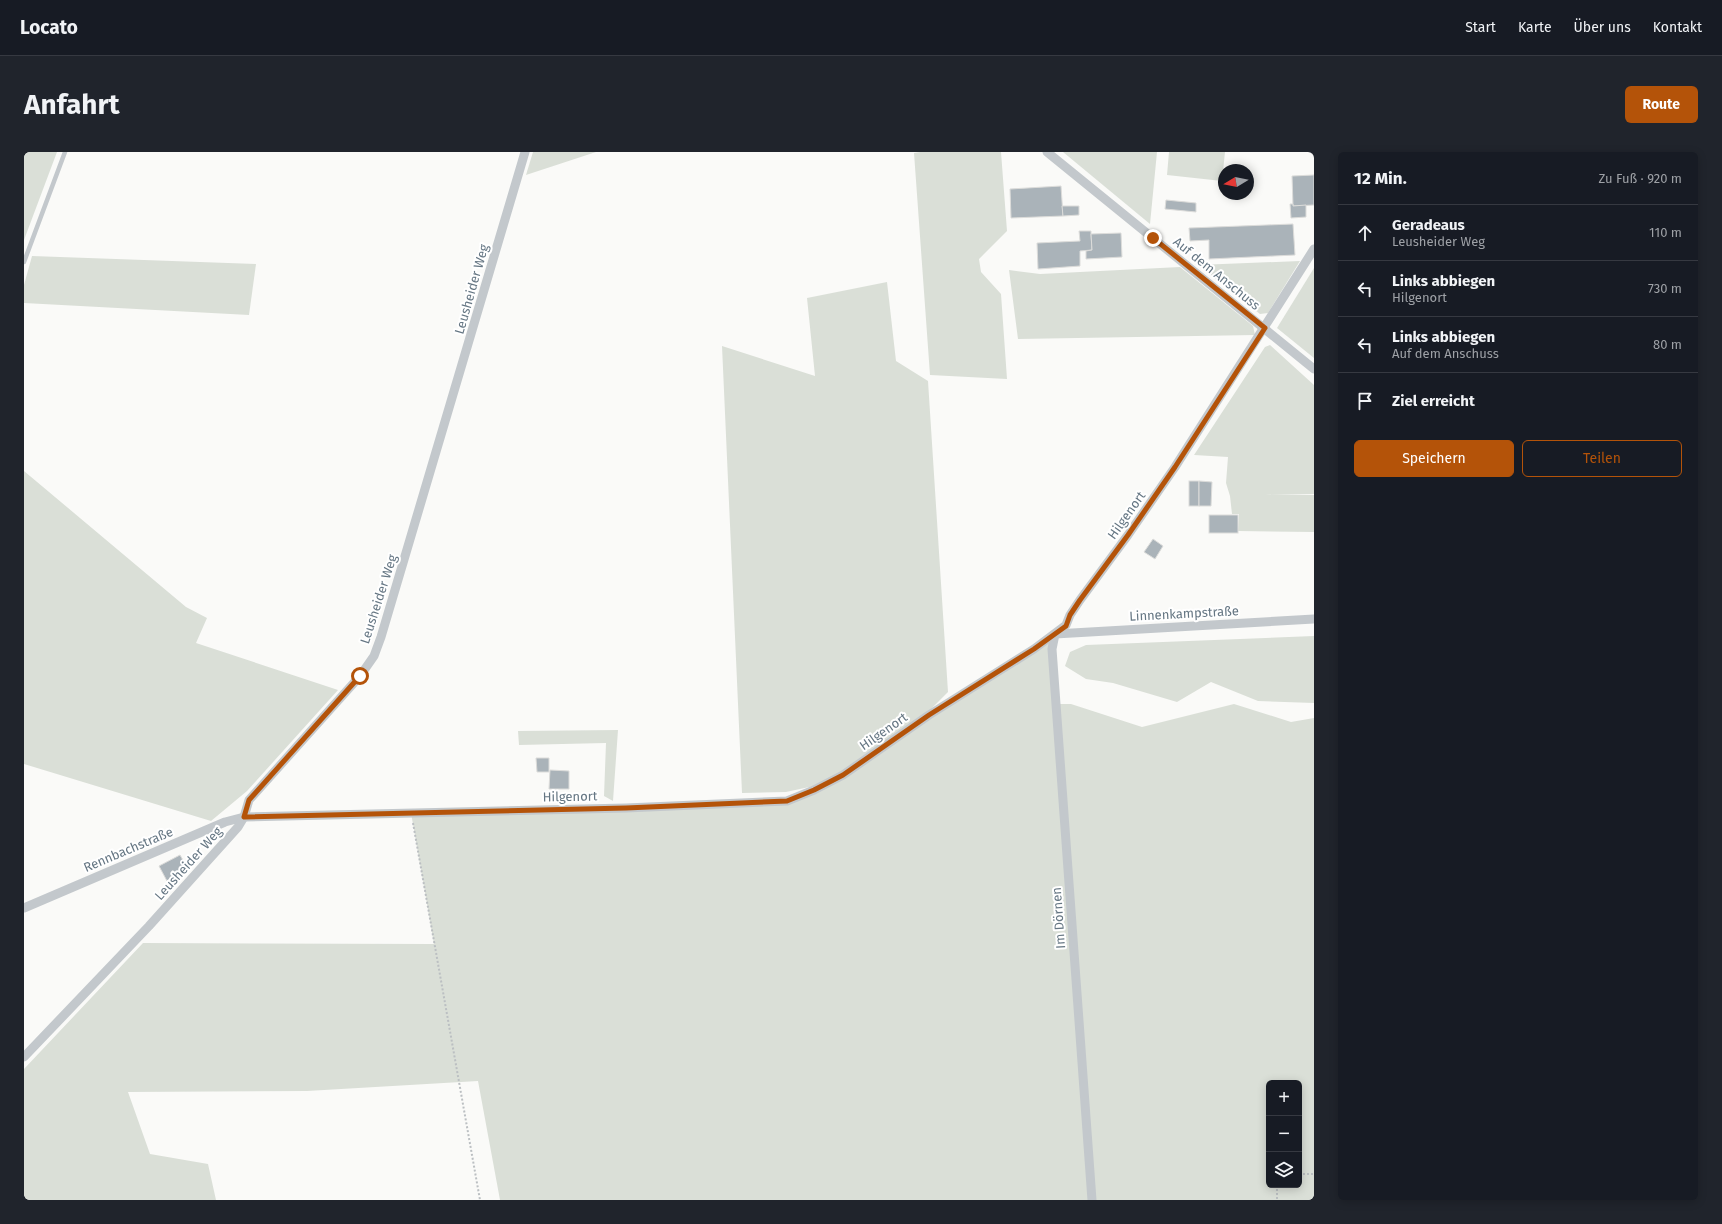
<!DOCTYPE html>
<html lang="de">
<meta charset="utf-8">
<style>
:root{--surface:#171b24;--page:#20242c;--text:#f1f3f6;--muted:#9ea1a6;--line:#363941;--accent:#b45309}
body{margin:0;font-family:"Fira Sans",sans-serif;background:var(--page);color:var(--text)}
.controls{position:absolute;right:12px;bottom:12px;display:grid;overflow:hidden;border-radius:6px;box-shadow:0 2px 10px #0003}
.controls button{width:36px;height:36px;display:grid;place-items:center;padding:0;border:0;border-bottom:1px solid var(--line);background:var(--surface);color:var(--text);font:20px sans-serif}
.compass{position:absolute;left:1194px;top:12px;width:36px;height:36px;border-radius:50%;background:var(--surface);box-shadow:0 2px 10px #0003;rotate:260deg}
.stop{position:absolute;width:12px;height:12px;margin:-9px;border:3px solid #b45309;border-radius:50%;background:#fff}
.stop.end{background:#b45309;border-color:#fff;box-shadow:0 1px 4px #0008}
.list{margin:0;padding:0;list-style:none}
h2{display:flex;justify-content:space-between;align-items:center;height:52px;margin:0;padding:0 16px;font-size:17px}
h2 small{font-size:13px;font-weight:400;color:var(--muted)}
.list li{display:grid;grid-template-columns:26px 1fr auto;gap:12px;align-items:center;box-sizing:border-box;height:56px;padding:0 16px;border-top:1px solid var(--line)}
.list b{display:block;font-size:15px;white-space:nowrap}
.list p{margin:0;font-size:13px;white-space:nowrap;color:var(--muted)}
.list em{font-size:13px;font-style:normal;color:var(--muted)}
.actions{display:flex;gap:8px;padding:12px 16px}
.actions a{flex:1;padding:9px 0;border:1px solid var(--accent);border-radius:6px;text-align:center;font-size:14px;color:var(--accent)}
.actions .main{background:var(--accent);color:#fff}
.icon{flex:none;width:22px;height:22px;fill:none;stroke:currentColor;stroke-width:2;stroke-linecap:round;stroke-linejoin:round}
.map{position:relative;flex:none;width:1290px;height:1048px;overflow:hidden;border-radius:6px}
header{display:flex;align-items:center;gap:24px;box-sizing:border-box;height:56px;padding:0 20px;background:var(--surface);border-bottom:1px solid var(--line)}
header strong{font-size:19px}
nav{display:flex;gap:22px;margin-inline-start:auto;font-size:14px}
.intro{display:flex;align-items:center;justify-content:space-between;box-sizing:border-box;height:96px;padding:0 24px}
h1{margin:0;font-size:28px}
.button{padding:10px 18px;border-radius:6px;background:var(--accent);color:#fff;font-size:14px;font-weight:700}
main{display:flex;gap:24px;padding:0 24px}
aside{flex:1;background:var(--surface);border-radius:6px;box-shadow:0 2px 10px #0003}
.map>svg:first-child{display:block}
.green{fill:#dadfd7;fill-rule:evenodd}
.building{fill:#aab3b9;stroke:#dcdcda}
.lines{fill:none;stroke-linecap:round;stroke-linejoin:round}
.path{stroke:#bbbfc2;stroke-width:2;stroke-dasharray:2 2;stroke-linecap:butt}
.lane{stroke:#c3c8cc;stroke-width:4.5}
.street{stroke:#c3c8cc;stroke-width:9}
.route{stroke:#b45309;stroke-width:5}
.labels{text-anchor:middle;stroke-width:4;stroke-linejoin:round;paint-order:stroke}
.street-label{font-size:13px;fill:#657683;stroke:#fff}
</style>
<header>
<strong>Locato</strong>
<nav><a>Start</a><a>Karte</a><a>Über uns</a><a>Kontakt</a></nav>
</header>
<div class="intro"><h1>Anfahrt</h1><a class="button">Route</a></div>
<main>
<div class="map">
<svg width="1290" height="1048" viewBox="0 0 1290 1048">
<rect width="100%" height="100%" fill="#fafaf8"/>
<g class="green">
<path d="M 0,0 L 33,0 L 0,88 Z"/>
<path d="M 509,0 L 572,0 L 502,23 Z"/>
<path d="M 896,0 L 977,0 L 983,79 L 955,107 L 957,120 L 977,142 L 983,227 L 906,223 L 890,1 Z"/>
<path d="M 1039,0 L 1133,0 L 1126,72 Z"/>
<path d="M 1145,0 L 1201,0 L 1198,29 L 1143,23 Z"/>
<path d="M 8,104 L 232,112 L 225,163 L 0,151 L 0,133 Z"/>
<path d="M 1276,109 L 1244,161 L 1236,162 L 1174,113 Z"/>
<path d="M 1156,115 L 1229,174 L 1231,183 L 994,187 L 985,118 L 1016,122 Z"/>
<path d="M 1290,116 L 1290,206 L 1253,176 Z"/>
<path d="M 863,130 L 872,209 L 904,229 L 924,540 L 905,559 L 819,619 L 790,634 L 762,640 L 718,641 L 698,194 L 791,224 L 783,146 Z"/>
<path d="M 1246,193 L 1290,233 L 1290,342 L 1241,343 L 1290,343 L 1290,380 L 1214,379 L 1215,362 L 1208,362 L 1206,344 L 1202,331 L 1204,305 L 1170,303 L 1241,195 Z"/>
<path d="M 0,319 L 162,455 L 183,466 L 172,491 L 314,538 L 223,639 L 187,669 L 0,612 Z"/>
<path d="M 1031,482 L 1032,552 L 1047,552 L 1118,575 L 1210,552 L 1267,570 L 1290,566 L 1290,1048 L 476,1048 L 454,929 L 283,939 L 104,940 L 126,1002 L 184,1012 L 192,1048 L 0,1048 L 0,917 L 119,791 L 410,792 L 387,661 L 763,649 L 790,638 ZM 1245,931 L 1275,931 L 1275,1033 L 1245,1033 Z"/>
<path d="M 1290,484 L 1290,551 L 1234,549 L 1187,530 L 1153,550 L 1089,531 L 1062,527 L 1041,514 L 1046,500 L 1062,493 Z"/>
<path d="M 594,578 L 589,649 L 580,644 L 582,591 L 495,593 L 494,579 Z"/>
</g>
<g class="building">
<path d="M 1290,23 L 1290,53 L 1269,54 L 1268,24 Z"/>
<path d="M 1037,34 L 1039,64 L 987,66 L 986,37 Z"/>
<path d="M 1142,48 L 1172,51 L 1172,60 L 1141,57 Z"/>
<path d="M 1266,52 L 1269,52 L 1269,54 L 1282,53 L 1282,65 L 1267,66 Z"/>
<path d="M 1038,54 L 1055,54 L 1055,63 L 1039,64 Z"/>
<path d="M 1269,72 L 1271,103 L 1185,107 L 1185,88 L 1166,89 L 1165,76 Z"/>
<path d="M 1055,79 L 1067,79 L 1067,82 L 1068,98 L 1056,99 L 1056,114 L 1014,117 L 1013,91 L 1056,89 Z"/>
<path d="M 1097,81 L 1098,105 L 1062,107 L 1062,99 L 1068,98 L 1067,82 Z"/>
<rect x="1165" y="329" width="10" height="25"/>
<path d="M 1175,329 L 1188,330 L 1187,354 L 1175,354 Z"/>
<rect x="1185" y="363" width="29" height="18"/>
<path d="M 1129,387 L 1139,394 L 1131,407 L 1120,400 Z"/>
<path d="M 512,606 L 525,606 L 525,620 L 513,620 Z"/>
<path d="M 526,618 L 545,619 L 545,637 L 525,637 Z"/>
<path d="M 156,703 L 164,717 L 143,729 L 135,714 Z"/>
</g>
<g class="lines">
<g class="path">
<path d="M 389,671 L 456,1048"/>
<path d="M 1275,1022 L 1290,1022"/>
<path d="M 1253,1033 L 1253,1048"/>
</g>
<path class="lane" d="M 0,110 L 41,0"/>
<g class="street">
<path d="M 1023,0 L 1290,217"/>
<path d="M 1031,482 L 1028,497 L 1068,1048"/>
<path d="M 1031,482 L 1290,467"/>
<path d="M 0,756 L 201,670 L 220,665 L 602,656 L 763,649 L 790,638 L 819,623 L 905,563 L 1010,497 L 1042,473 L 1046,463 L 1056,448 L 1104,383 L 1151,315 L 1290,97"/>
<path d="M 0,905 L 125,774 L 214,675 L 220,665 L 225,648 L 336,524 L 350,504 L 357,485 L 501,0"/>
</g>
</g>
<g class="lines">
<path class="route" d="M 336,524 L 225,648 L 220,665 L 602,656 L 763,649 L 790,638 L 819,623 L 905,563 L 1010,497 L 1042,474 L 1046,463 L 1056,448 L 1104,383 L 1151,315 L 1241,176 L 1129,86"/>
</g>
<g class="labels">
<g class="street-label">
<text transform="translate(1193 121) rotate(39)" y="5">Auf dem Anschuss</text>
<text transform="translate(447 137) rotate(-74)" y="5">Leusheider Weg</text>
<text transform="translate(1102 363) rotate(-55)" y="5">Hilgenort</text>
<text transform="translate(354 447) rotate(-72)" y="5">Leusheider Weg</text>
<text transform="translate(1160 461) rotate(-3)" y="5">Linnenkampstraße</text>
<text transform="translate(859 579) rotate(-35)" y="5">Hilgenort</text>
<text transform="translate(546 644) rotate(-1)" y="5">Hilgenort</text>
<text transform="translate(104 697) rotate(-23)" y="5">Rennbachstraße</text>
<text transform="translate(164 711) rotate(-48)" y="5">Leusheider Weg</text>
<text transform="translate(1034 766) rotate(-94)" y="5">Im Dörnen</text>
</g>
</g>
</svg>
<div class="controls">
<button>+</button>
<button>−</button>
<button><svg class="icon" aria-label="layers" viewBox="0 0 24 24"><path d="M12 4l9 5-9 5-9-5zM3 14l9 5 9-5"/></svg></button>
</div>
<svg class="compass" viewBox="-18 -18 36 36"><path d="M0-13l5 13h-10z" fill="#e53935"/><path d="M0 13l5-13h-10z" fill="#9ea1a6"/></svg>
<div class="stop" style="left:336px;top:524px"></div>
<div class="stop end" style="left:1129px;top:86px"></div>
</div>
<aside>
<h2>12 Min.<small>Zu Fuß · 920 m</small></h2>
<ul class="list">
<li><svg class="icon" aria-label="ahead" viewBox="0 0 24 24"><path d="M12 20V5M6 11l6-6 6 6"/></svg><div><b>Geradeaus</b><p>Leusheider Weg</p></div><em>110 m</em></li>
<li><svg class="icon" aria-label="left" viewBox="0 0 24 24"><path d="M17 20v-9H6M10 6l-5 5 5 5"/></svg><div><b>Links abbiegen</b><p>Hilgenort</p></div><em>730 m</em></li>
<li><svg class="icon" aria-label="left" viewBox="0 0 24 24"><path d="M17 20v-9H6M10 6l-5 5 5 5"/></svg><div><b>Links abbiegen</b><p>Auf dem Anschuss</p></div><em>80 m</em></li>
<li><svg class="icon" aria-label="arrive" viewBox="0 0 24 24"><path d="M6 21V4h12l-3 4 3 4H6"/></svg><div><b>Ziel erreicht</b></div></li>
</ul>
<div class="actions"><a class="main">Speichern</a><a>Teilen</a></div>
</aside>
</main>
